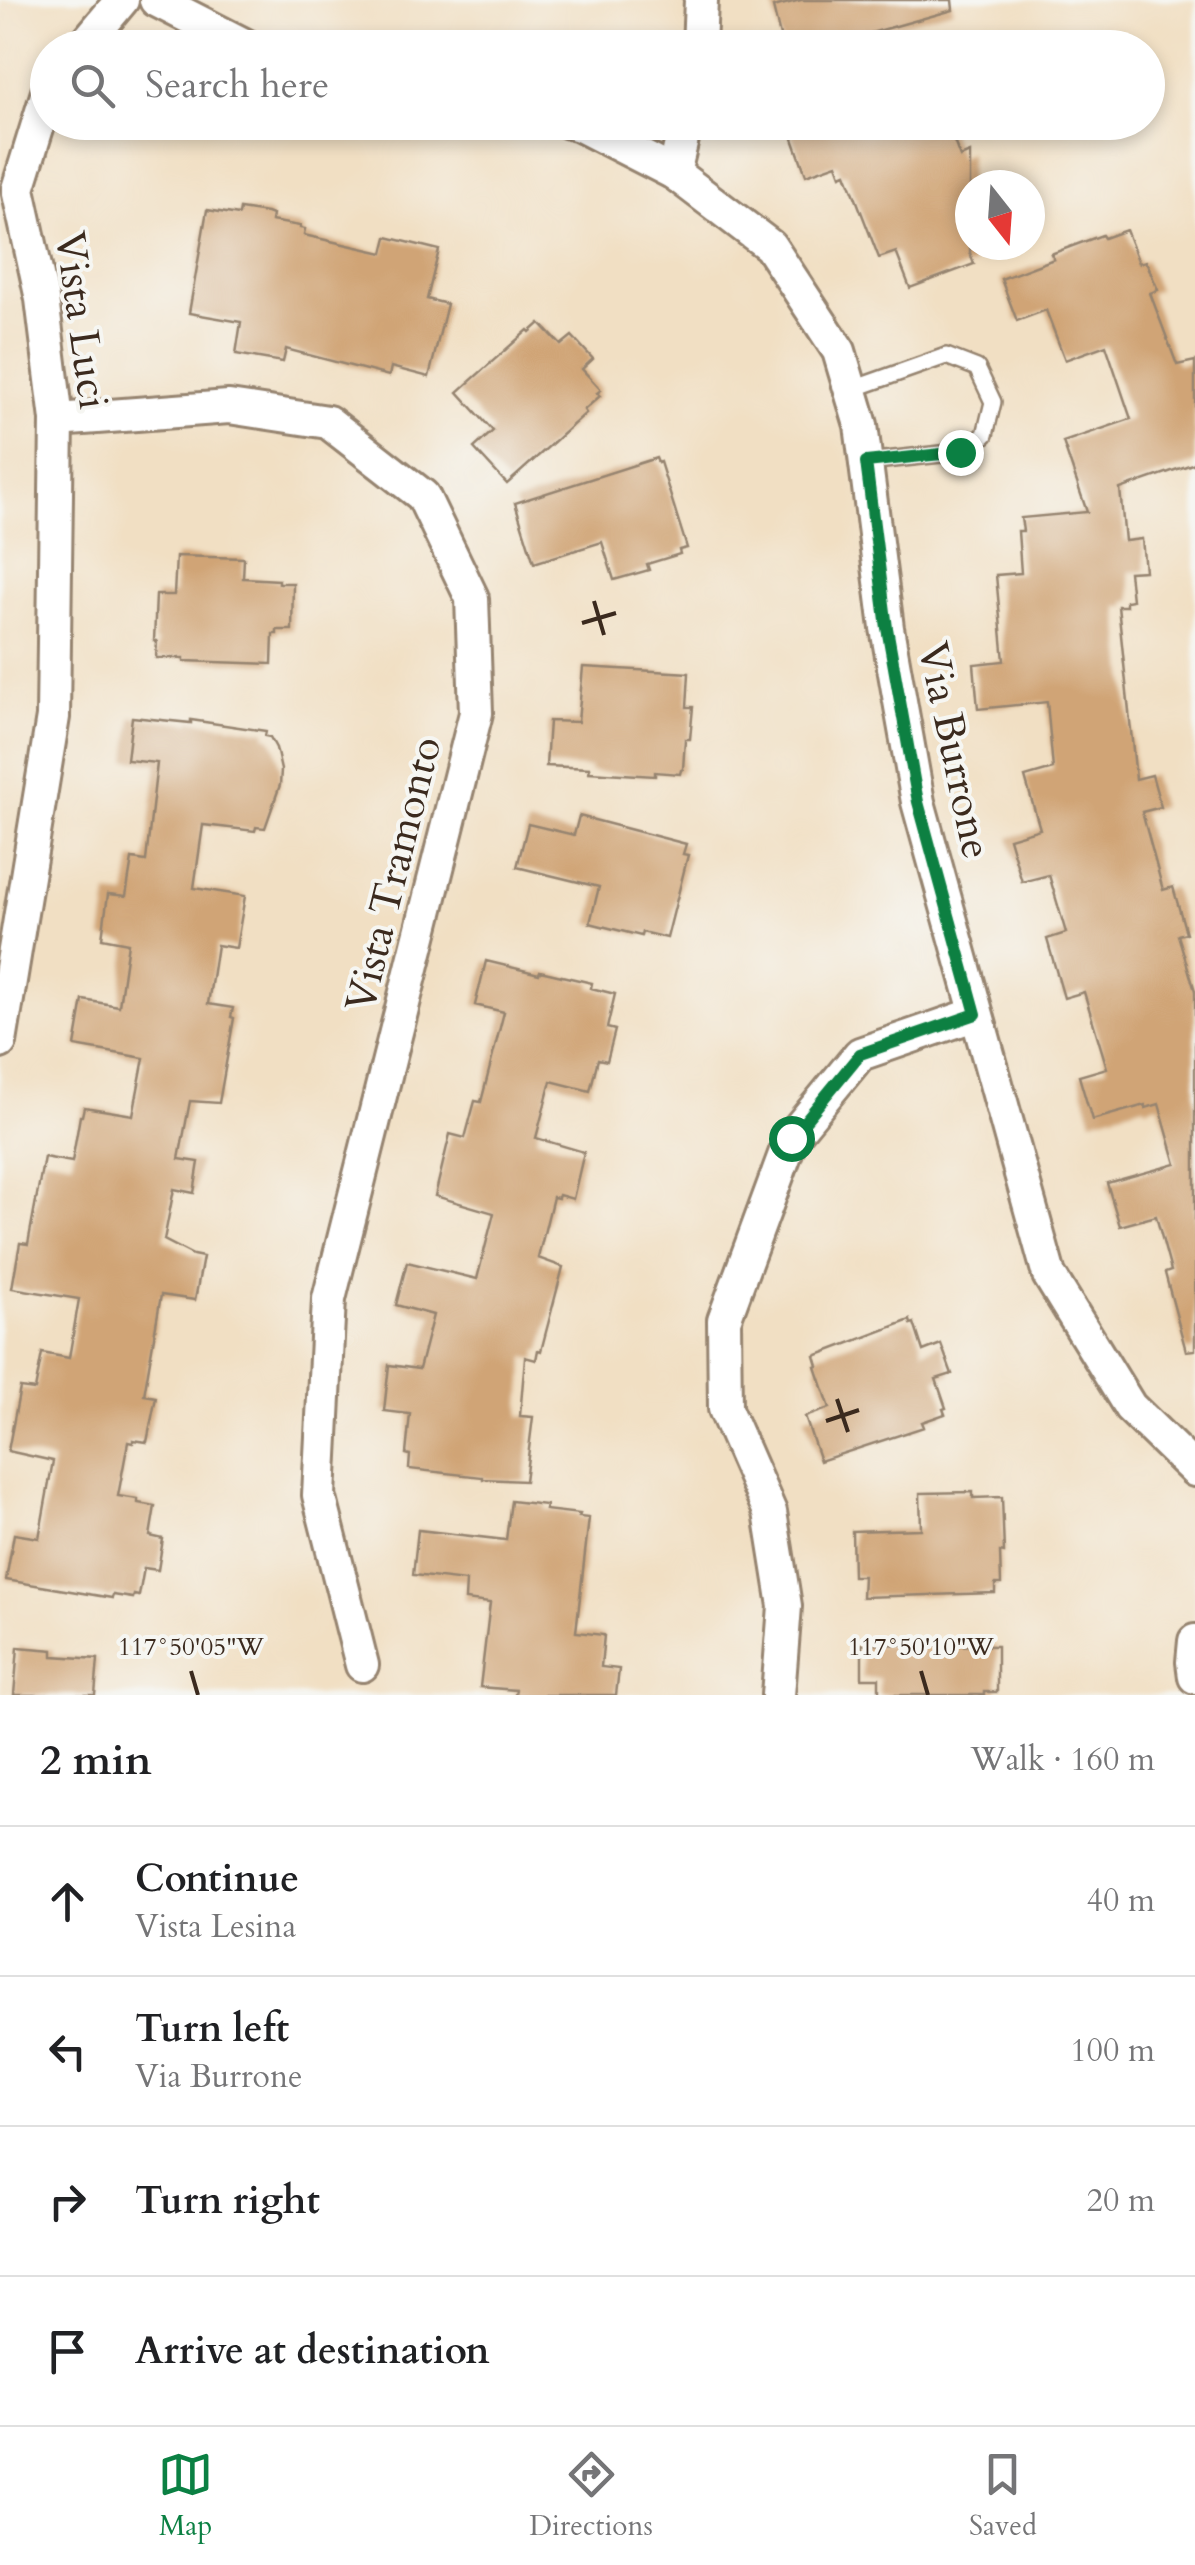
<!DOCTYPE html>
<meta charset="utf-8">
<style>
:root{--surface:#fff;--page:#f2f2f2;--text:#202124;--muted:#757577;--line:#e0e0e0;--accent:#0b8043}
body{margin:0;font-family:Cardo,serif;background:var(--page);color:var(--text)}
.compass{position:absolute;left:955px;top:170px;width:90px;height:90px;border-radius:50%;background:var(--surface);box-shadow:0 5px 15px #0003;rotate:163deg}
.stop{position:absolute;width:30px;height:30px;margin:-22px;border:8px solid #0b8043;border-radius:50%;background:#fff}
.stop.end{background:#0b8043;border-color:#fff;box-shadow:0 2px 10px #0008}
.list{margin:0;padding:0;list-style:none}
h2{display:flex;justify-content:space-between;align-items:center;height:130px;margin:0;padding:0 40px;font-size:42px}
h2 small{font-size:32px;font-weight:400;color:var(--muted)}
.list li{display:grid;grid-template-columns:65px 1fr auto;gap:30px;align-items:center;box-sizing:border-box;height:150px;padding:0 40px;border-top:2px solid var(--line)}
.list b{display:block;font-size:38px;white-space:nowrap}
.list p{margin:0;font-size:32px;white-space:nowrap;color:var(--muted)}
.list em{font-size:32px;font-style:normal;color:var(--muted)}
.icon{flex:none;width:55px;height:55px;fill:none;stroke:currentColor;stroke-width:2;stroke-linecap:round;stroke-linejoin:round}
.map{position:relative;flex:none;width:1195px;height:1695px;overflow:hidden}
.search{position:absolute;background:var(--surface);box-shadow:0 5px 15px #0003;left:30px;right:30px;top:30px;height:110px;display:flex;align-items:center;gap:25px;box-sizing:border-box;padding:0 35px;border-radius:55px;color:var(--muted);font-size:38px}
.sheet{height:730px;background:var(--surface)}
nav{display:flex;justify-content:space-around;align-items:center;box-sizing:border-box;height:140px;border-top:2px solid var(--line);background:var(--surface);font-size:28px;color:var(--muted)}
nav a{display:grid;justify-items:center;gap:5px}
nav .on{color:var(--accent)}
.map>svg:first-child{display:block}
.building{fill:#d0a476}
.lines{fill:none;stroke-linecap:round;stroke-linejoin:round}
.lane-casing{stroke:#968470;stroke-width:20}
.street-casing{stroke:#968470;stroke-width:38}
.lane{stroke:#fff;stroke-width:15}
.street{stroke:#fff;stroke-width:32}
.route{stroke:#0b8043;stroke-width:12}
.ticks{fill:none;stroke:#3b2a1e;stroke-width:4}
.labels{text-anchor:middle;stroke-width:8;stroke-linejoin:round;paint-order:stroke}
.street-label{font-size:42px;fill:#3b2a1e;stroke:#f6f6f2}
.ticks-label{font-size:25px;text-anchor:middle;fill:#3b2a1e;stroke:#f6f6f2;stroke-width:8;stroke-linejoin:round;paint-order:stroke}
</style>
<div class="map">
<svg width="1195" height="1695" viewBox="0 0 1195 1695">
<rect width="100%" height="100%" fill="#f6f6f2"/>
<filter id="ink" filterUnits="userSpaceOnUse"><feTurbulence type="fractalNoise" baseFrequency=".01" numOctaves="2"/><feDisplacementMap in="SourceGraphic" scale="20" xChannelSelector="R" yChannelSelector="G"/><feConvolveMatrix kernelMatrix="1 2 1 2 8 2 1 2 1" color-interpolation-filters="sRGB"/></filter>
<filter id="wash" filterUnits="userSpaceOnUse"><feTurbulence type="fractalNoise" baseFrequency=".0048" numOctaves="4" result="noise"/><feDisplacementMap in="SourceGraphic" scale="40" xChannelSelector="R" yChannelSelector="G"/><feGaussianBlur stdDeviation="2.25" result="paint"/><feColorMatrix in="noise" values="0 0 0 0 0 0 0 0 0 0 0 0 0 0 0 0 0 1.4 0 .05"/><feComposite in="paint" operator="in"/></filter>
<g filter="url(#wash)">
<rect width="100%" height="100%" fill="#f1dfc3"/>
<g id="blocks">
<g class="building">
<path d="M 801,0 L 952,0 L 953,10 L 839,42 L 838,38 L 800,48 L 783,48 L 773,7 Z"/>
<path d="M 819,122 L 947,122 L 960,157 L 970,153 L 970,253 L 974,264 L 910,288 L 896,252 L 879,258 L 846,173 L 841,175 L 837,164 L 806,175 L 791,133 Z"/>
<path d="M 240,209 L 267,213 L 272,215 L 271,221 L 300,226 L 300,228 L 305,229 L 304,235 L 383,253 L 387,237 L 439,250 L 427,299 L 447,304 L 429,377 L 391,367 L 389,376 L 286,349 L 283,362 L 236,354 L 241,322 L 189,313 L 207,210 L 239,215 Z"/>
<path d="M 1126,230 L 1139,263 L 1146,261 L 1158,290 L 1150,293 L 1177,365 L 1195,361 L 1195,463 L 1120,489 L 1125,541 L 1142,539 L 1145,571 L 1129,572 L 1132,600 L 1126,601 L 1126,606 L 1118,606 L 1136,779 L 1152,775 L 1161,807 L 1142,812 L 1163,890 L 1173,887 L 1186,933 L 1178,935 L 1195,991 L 1195,1350 L 1186,1351 L 1165,1273 L 1171,1271 L 1156,1216 L 1120,1226 L 1107,1183 L 1176,1164 L 1159,1104 L 1146,1108 L 1145,1105 L 1092,1120 L 1079,1076 L 1107,1068 L 1084,992 L 1064,998 L 1047,939 L 1066,933 L 1049,875 L 1022,882 L 1009,838 L 1040,829 L 1025,777 L 1053,769 L 1047,702 L 978,709 L 974,664 L 1004,661 L 996,575 L 1021,573 L 1018,531 L 1023,531 L 1021,518 L 1087,512 L 1063,442 L 1131,419 L 1106,345 L 1065,360 L 1046,310 L 1017,321 L 1001,279 L 1054,259 L 1051,254 L 1102,235 L 1104,238 Z"/>
<path d="M 540,323 L 561,345 L 572,336 L 593,359 L 582,369 L 601,390 L 597,393 L 600,396 L 584,410 L 586,413 L 507,484 L 474,448 L 493,431 L 458,392 L 528,330 L 530,332 Z"/>
<path d="M 656,458 L 658,463 L 660,462 L 687,548 L 679,550 L 680,554 L 647,564 L 649,570 L 614,580 L 602,542 L 534,563 L 515,503 Z"/>
<path d="M 176,556 L 244,558 L 243,578 L 279,580 L 279,583 L 293,583 L 292,630 L 277,630 L 277,634 L 273,634 L 272,664 L 184,661 L 184,658 L 156,658 L 157,641 L 154,641 L 156,595 L 174,595 Z"/>
<path d="M 583,667 L 689,673 L 687,707 L 693,707 L 690,739 L 685,739 L 683,769 L 681,770 L 680,774 L 655,772 L 655,776 L 589,772 L 590,768 L 546,766 L 549,721 L 578,722 Z"/>
<path d="M 132,717 L 191,723 L 191,720 L 266,731 L 265,736 L 270,737 L 276,748 L 281,770 L 280,785 L 265,828 L 256,827 L 255,831 L 203,825 L 194,888 L 245,896 L 236,948 L 217,945 L 208,1004 L 233,1008 L 231,1017 L 234,1018 L 219,1103 L 190,1101 L 179,1159 L 199,1162 L 194,1193 L 174,1189 L 164,1240 L 193,1255 L 203,1257 L 195,1300 L 161,1295 L 144,1395 L 156,1397 L 147,1442 L 133,1440 L 133,1443 L 128,1442 L 118,1496 L 138,1499 L 138,1503 L 155,1506 L 150,1536 L 163,1539 L 158,1570 L 144,1568 L 139,1596 L 134,1595 L 133,1598 L 113,1595 L 112,1598 L 6,1580 L 14,1534 L 39,1538 L 53,1461 L 8,1451 L 20,1388 L 35,1390 L 42,1353 L 69,1358 L 79,1299 L 12,1288 L 20,1243 L 28,1244 L 44,1157 L 72,1162 L 80,1116 L 82,1116 L 84,1107 L 133,1115 L 144,1058 L 75,1046 L 83,1000 L 119,1006 L 128,943 L 102,938 L 108,894 L 126,896 L 132,859 L 146,861 L 157,763 L 127,760 Z"/>
<path d="M 579,816 L 686,844 L 683,854 L 688,855 L 667,938 L 642,932 L 641,936 L 590,923 L 599,887 L 517,867 L 528,824 L 574,835 Z"/>
<path d="M 486,961 L 539,974 L 540,971 L 592,983 L 591,988 L 615,994 L 607,1028 L 615,1030 L 607,1061 L 598,1059 L 590,1091 L 551,1081 L 536,1138 L 584,1152 L 573,1199 L 559,1195 L 558,1198 L 553,1197 L 538,1258 L 563,1267 L 541,1351 L 538,1350 L 536,1360 L 525,1357 L 520,1416 L 533,1417 L 525,1481 L 483,1479 L 483,1477 L 409,1469 L 410,1455 L 406,1454 L 410,1414 L 384,1411 L 389,1365 L 419,1369 L 433,1315 L 396,1305 L 407,1262 L 477,1279 L 494,1213 L 435,1196 L 450,1134 L 465,1138 L 475,1101 L 481,1102 L 504,1012 L 475,1005 Z"/>
<path d="M 910,1320 L 911,1324 L 914,1323 L 923,1351 L 941,1344 L 952,1374 L 936,1379 L 946,1408 L 943,1409 L 945,1414 L 922,1422 L 924,1427 L 820,1461 L 805,1417 L 830,1408 L 816,1367 L 818,1366 L 815,1356 Z"/>
<path d="M 973,1492 L 973,1498 L 1002,1497 L 1004,1553 L 1000,1552 L 1001,1584 L 995,1584 L 995,1593 L 862,1597 L 863,1576 L 853,1576 L 852,1531 L 921,1529 L 920,1493 Z"/>
<path d="M 511,1501 L 546,1505 L 545,1510 L 580,1514 L 579,1517 L 589,1518 L 576,1632 L 604,1635 L 601,1667 L 619,1669 L 616,1695 L 515,1695 L 516,1690 L 480,1687 L 490,1603 L 465,1600 L 466,1581 L 413,1575 L 418,1530 L 506,1540 Z"/>
<path d="M 862,1644 L 997,1646 L 997,1692 L 984,1692 L 984,1695 L 879,1695 L 879,1678 L 862,1678 Z"/>
<path d="M 18,1647 L 53,1650 L 53,1656 L 98,1659 L 95,1695 L 14,1695 Z"/>
</g>
</g>
</g>
<g filter="url(#ink)">
<use href="#blocks" fill-opacity="0" stroke="#968470" stroke-width="2.5"/>
<g class="lines">
<defs>
<path id="lane" d="M 850,390 L 946,356 L 977,368 L 993,402 L 985,435 L 960,452 L 866,462"/>
<g id="street">
<path d="M 156,0 L 250,48"/>
<path d="M 82,48 L 122,0"/>
<path d="M 699,48 L 701,0"/>
<path d="M 569,122 L 580,125 L 674,173 L 770,246 L 839,351 L 861,425 L 887,628 L 918,802 L 1049,1275 L 1130,1407 L 1195,1470"/>
<path d="M 674,173 L 686,122"/>
<path d="M 57,420 L 229,407 L 328,422 L 423,496 L 472,598 L 476,713 L 329,1299 L 319,1495 L 362,1665"/>
<path d="M 0,1042 L 53,717 L 57,420 L 42,299 L 18,189 L 48,92"/>
<path d="M 1195,1641 L 1193,1662 L 1195,1677"/>
<path d="M 778,1695 L 785,1606 L 770,1512 L 725,1409 L 724,1320 L 791,1138 L 860,1054 L 976,1014"/>
</g>
</defs>
<use href="#lane" class="lane-casing"/>
<use href="#street" class="street-casing"/>
<use href="#lane" class="lane"/>
<use href="#street" class="street"/>
</g>
</g>
<g class="lines" filter="url(#ink)">
<path class="route" d="M 791,1138 L 860,1054 L 976,1014 L 918,802 L 887,628 L 866,462 L 960,452"/>
</g>
<path class="ticks" d="M 594,601 L 604,635M 582,623 L 616,613M 837,1399 L 848,1432M 826,1421 L 859,1410M 191,1671 L 198,1695M 921,1671 L 928,1695"/>
<g class="labels">
<g class="street-label">
<text transform="translate(83 320) rotate(82)" y="15">Vista Luci</text>
<text transform="translate(956 750) rotate(78)" y="15">Via Burrone</text>
<text transform="translate(392 874) rotate(-76)" y="15">Vista Tramonto</text>
</g>
</g>
<g class="ticks-label">
<text x="191" y="1655">117°50'05"W</text>
<text x="921" y="1655">117°50'10"W</text>
</g>
</svg>
<svg class="compass" viewBox="-18 -18 36 36"><path d="M0-13l5 13h-10z" fill="#e53935"/><path d="M0 13l5-13h-10z" fill="#757577"/></svg>
<div class="stop" style="left:791px;top:1138px"></div>
<div class="stop end" style="left:960px;top:452px"></div>
<div class="search"><svg class="icon" aria-label="search" viewBox="0 0 24 24"><circle cx="10" cy="10" r="6"/><path d="M15 15l6 6"/></svg>Search here</div>
</div>
<section class="sheet">
<h2>2 min<small>Walk · 160 m</small></h2>
<ul class="list">
<li><svg class="icon" aria-label="ahead" viewBox="0 0 24 24"><path d="M12 20V5M6 11l6-6 6 6"/></svg><div><b>Continue</b><p>Vista Lesina</p></div><em>40 m</em></li>
<li><svg class="icon" aria-label="left" viewBox="0 0 24 24"><path d="M17 20v-9H6M10 6l-5 5 5 5"/></svg><div><b>Turn left</b><p>Via Burrone</p></div><em>100 m</em></li>
<li><svg class="icon" aria-label="right" viewBox="0 0 24 24"><path d="M7 20v-9h11M14 6l5 5-5 5"/></svg><div><b>Turn right</b></div><em>20 m</em></li>
<li><svg class="icon" aria-label="arrive" viewBox="0 0 24 24"><path d="M6 21V4h12l-3 4 3 4H6"/></svg><div><b>Arrive at destination</b></div></li>
</ul>
</section>
<nav>
<a class="on"><svg class="icon" aria-label="map" viewBox="0 0 24 24"><path d="M3 6l6-2 6 2 6-2v14l-6 2-6-2-6 2zM9 4v14M15 6v14"/></svg>Map</a>
<a><svg class="icon" aria-label="directions" viewBox="0 0 24 24"><path d="M12 3l9 9-9 9-9-9zM9 14v-3h6M13 9l2 2-2 2"/></svg>Directions</a>
<a><svg class="icon" aria-label="saved" viewBox="0 0 24 24"><path d="M7 4h10v16l-5-4-5 4z"/></svg>Saved</a>
</nav>
